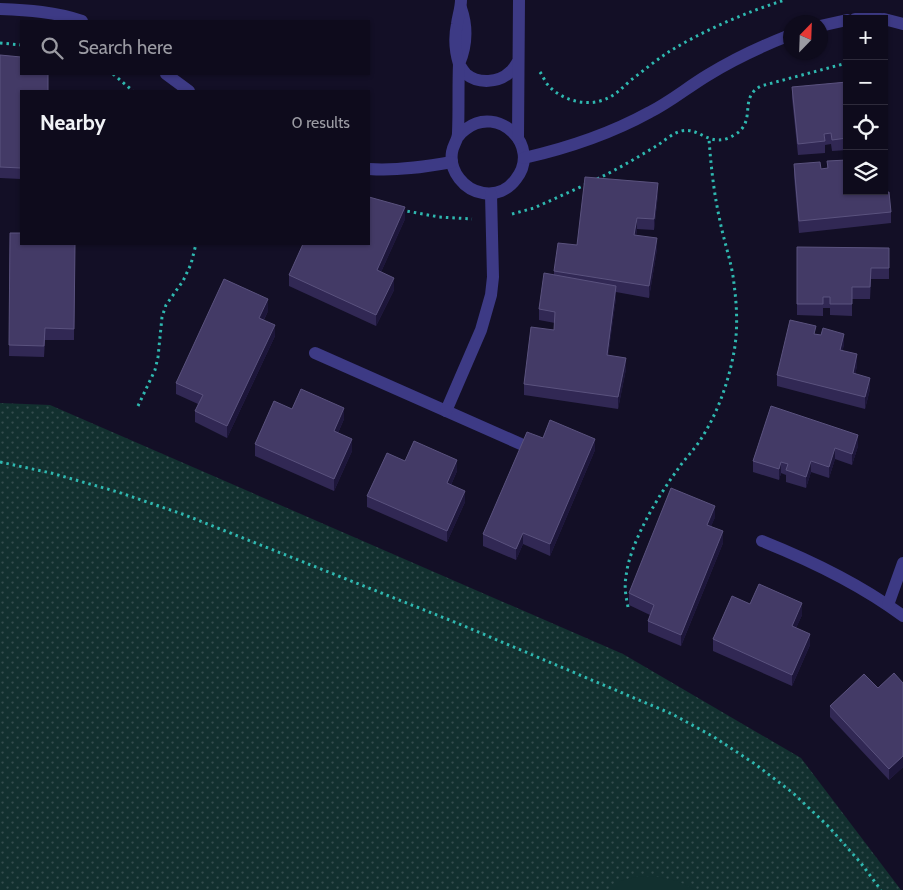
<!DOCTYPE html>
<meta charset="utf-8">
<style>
:root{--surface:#0e0b1c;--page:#171425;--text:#f1f3f6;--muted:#9b9ba3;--line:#2e2b3b}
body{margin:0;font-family:Cabin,sans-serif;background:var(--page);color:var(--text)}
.controls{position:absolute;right:15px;top:15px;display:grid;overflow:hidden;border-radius:0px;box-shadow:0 1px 4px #0004}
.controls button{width:45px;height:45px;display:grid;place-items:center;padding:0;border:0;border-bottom:1px solid var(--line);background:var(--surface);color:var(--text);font:25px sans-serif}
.compass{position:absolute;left:783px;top:15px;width:45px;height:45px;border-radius:50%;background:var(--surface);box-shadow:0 1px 4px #0004;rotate:23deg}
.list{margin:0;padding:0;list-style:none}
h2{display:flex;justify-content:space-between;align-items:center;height:65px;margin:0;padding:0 20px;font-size:21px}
h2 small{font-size:16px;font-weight:400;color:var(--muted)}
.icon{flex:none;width:28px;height:28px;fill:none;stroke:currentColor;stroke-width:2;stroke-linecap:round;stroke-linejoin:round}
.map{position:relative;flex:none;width:903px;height:890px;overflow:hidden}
.search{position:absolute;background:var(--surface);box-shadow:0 1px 4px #0004;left:20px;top:20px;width:350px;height:55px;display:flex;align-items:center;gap:12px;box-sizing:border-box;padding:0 18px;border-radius:0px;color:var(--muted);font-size:19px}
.panel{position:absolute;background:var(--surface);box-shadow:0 1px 4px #0004;left:20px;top:90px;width:350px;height:155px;border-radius:0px}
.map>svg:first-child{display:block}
.grass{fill:url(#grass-dots)}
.pitch{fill:#12302f}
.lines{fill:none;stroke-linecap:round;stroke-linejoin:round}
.path{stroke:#2fb8b0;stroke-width:3;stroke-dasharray:2.5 4;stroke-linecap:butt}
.minor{stroke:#3d3a85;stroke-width:12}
.wall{fill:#312854}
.shaded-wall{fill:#1d163a}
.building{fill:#433a66;stroke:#5a527e}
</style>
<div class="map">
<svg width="903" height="890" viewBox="0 0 903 890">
<defs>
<pattern id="grass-dots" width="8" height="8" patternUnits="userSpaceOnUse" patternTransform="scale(1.25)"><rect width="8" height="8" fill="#12302f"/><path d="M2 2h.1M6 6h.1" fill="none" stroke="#344d4e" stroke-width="1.8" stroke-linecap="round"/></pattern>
</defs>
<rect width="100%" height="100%" fill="#130f26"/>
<path class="grass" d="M 0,403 L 50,405 L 623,654 L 801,758 L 901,890 L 0,890 Z"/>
<path class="pitch" d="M 639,876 L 658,877 L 678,881 L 695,890 L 613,890 L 620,881 Z"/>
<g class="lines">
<g class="path">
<path d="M 0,43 L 21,45"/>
<path d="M 540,72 C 543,76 545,82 548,85 C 560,99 583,106 600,101 C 614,97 621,89 631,80 C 643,71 655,61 667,53 C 702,31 746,12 785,0"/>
<path d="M 113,74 L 133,91"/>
<path d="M 597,179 C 618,169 638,157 658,145 C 665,140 673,133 681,131 C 701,126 710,151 736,134 C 757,120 738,98 761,86 L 847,63"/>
<path d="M 401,210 L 439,217 L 472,219"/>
<path d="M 512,214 L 534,208 L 587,184"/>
<path d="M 138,406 L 155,370 L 158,357 L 162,317 L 166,305 L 183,281 L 191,264 L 196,244"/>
<path d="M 0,462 L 51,473 L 118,492 L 185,515 L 457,623 L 672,714 L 714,737 L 755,764 L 793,793 L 828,826 L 860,862 L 881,890"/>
<path d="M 628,607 C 626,597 624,587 626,577 C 629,544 658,496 678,469 C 684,460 692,452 699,442 C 717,415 728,384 734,352 C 738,330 737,306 734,284 C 732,263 724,242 720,221 C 714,194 711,167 709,139"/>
</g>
<g class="minor">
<path d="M 461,8 C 468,28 467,45 459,64 C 461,67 463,71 466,74 C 478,84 499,83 510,72 C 513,70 515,66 517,63"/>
<path d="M 0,9 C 28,10 56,12 82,21"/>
<path d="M 855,19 L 881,19"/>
<path d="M 884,19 L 903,24"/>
<path d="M 820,26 L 847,20"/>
<path d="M 166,74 L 189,91"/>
<path d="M 458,137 C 460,134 463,131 466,129 C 498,104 542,146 516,179 C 508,190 496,195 483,193 C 464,190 449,171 452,152 C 453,145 458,140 458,133 C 459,110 458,87 459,64 C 455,51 454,38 457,24 C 458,16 461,8 461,0"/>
<path d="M 518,138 L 519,0"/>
<path d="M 524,158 C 568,148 610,134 650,112 C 670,102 688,87 708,75 C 734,59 762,46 790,35"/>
<path d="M 369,169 C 397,171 424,167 452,162"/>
<path d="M 315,353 L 523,445"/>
<path d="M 446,411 L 481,330 L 491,295 L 493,277 L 491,194"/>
<path d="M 762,541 C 812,561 860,584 903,616"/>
<path d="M 888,605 L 903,563"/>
</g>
</g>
<g class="wall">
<path d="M 0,55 L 21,91 L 21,179 L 0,178 Z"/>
<path d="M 847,82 L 847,150 L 832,151 L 831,144 L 825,145 L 825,153 L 798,155 L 792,98 L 792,87 Z"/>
<path d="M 884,85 L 885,98 L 885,109 L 884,109 Z"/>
<path d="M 827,161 L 847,191 L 870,194 L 891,212 L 891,223 L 799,233 L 794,176 L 794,164 L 821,169 L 827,168 Z"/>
<path d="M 658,194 L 654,230 L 637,229 L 636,236 L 657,249 L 649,298 L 616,292 L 616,298 L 608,355 L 626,369 L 618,409 L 524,395 L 524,384 L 554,330 L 555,323 L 539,320 L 539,309 L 554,275 L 554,271 L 577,245 Z"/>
<path d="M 405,219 L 381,272 L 394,290 L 376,326 L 289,286 L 289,275 Z"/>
<path d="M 10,233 L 75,244 L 74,340 L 45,340 L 44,357 L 9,356 Z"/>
<path d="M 797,247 L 889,248 L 889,279 L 871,279 L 870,299 L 852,299 L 852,316 L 830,315 L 830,308 L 823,308 L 823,316 L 797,315 Z"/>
<path d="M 268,311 L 264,320 L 275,336 L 227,438 L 195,422 L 195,411 L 198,404 L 176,394 L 176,383 Z"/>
<path d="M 816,334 L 844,345 L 842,351 L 857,366 L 855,374 L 870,389 L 865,409 L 777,386 L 777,375 Z"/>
<path d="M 771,406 L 858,446 L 852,465 L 835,459 L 829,478 L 811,472 L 806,488 L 786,482 L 786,475 L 781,473 L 779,480 L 753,472 L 753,461 Z"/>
<path d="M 292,409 L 344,419 L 338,433 L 352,451 L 334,491 L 255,456 L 255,444 Z"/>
<path d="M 543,438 L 595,450 L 550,556 L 523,544 L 516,560 L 483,546 L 483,534 Z"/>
<path d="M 405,461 L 457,471 L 451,485 L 465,502 L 447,542 L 367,507 L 367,496 Z"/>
<path d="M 715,517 L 711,526 L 723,543 L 681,646 L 648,632 L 648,621 L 650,615 L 629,605 L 629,593 Z"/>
<path d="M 750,604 L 802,615 L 796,628 L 810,645 L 792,686 L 713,651 L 713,639 Z"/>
<path d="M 903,683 L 903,767 L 889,780 L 830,717 L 830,706 L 878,688 Z"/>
</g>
<g class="shaded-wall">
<path d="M 658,183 L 658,194 L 654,230 L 654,219 Z"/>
<path d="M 405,207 L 405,219 L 377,281 L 377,270 Z"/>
<path d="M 637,218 L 637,229 L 634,247 L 634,235 Z"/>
<path d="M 657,238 L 657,249 L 649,298 L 649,286 Z"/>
<path d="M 394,278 L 394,290 L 376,326 L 376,315 Z"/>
<path d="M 616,286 L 616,298 L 607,366 L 607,355 Z"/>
<path d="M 268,299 L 268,311 L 259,329 L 259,318 Z"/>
<path d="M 275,325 L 275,336 L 227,438 L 227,426 Z"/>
<path d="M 844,334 L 844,345 L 840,361 L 840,350 Z"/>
<path d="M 857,354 L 857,366 L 853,385 L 853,373 Z"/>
<path d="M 626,358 L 626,369 L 618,409 L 618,397 Z"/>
<path d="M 870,378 L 870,389 L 865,409 L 865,397 Z"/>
<path d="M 344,408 L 344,419 L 334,442 L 334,431 Z"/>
<path d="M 858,435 L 858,446 L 852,465 L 852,454 Z"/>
<path d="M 352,439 L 352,451 L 334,491 L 334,479 Z"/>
<path d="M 595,439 L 595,450 L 550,556 L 550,544 Z"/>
<path d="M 835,448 L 835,459 L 829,478 L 829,467 Z"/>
<path d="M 457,460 L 457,471 L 447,494 L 447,483 Z"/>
<path d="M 811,461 L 811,472 L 806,488 L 806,477 Z"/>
<path d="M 781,462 L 781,473 L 779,480 L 779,469 Z"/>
<path d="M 465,491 L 465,502 L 447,542 L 447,531 Z"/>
<path d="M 715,506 L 715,517 L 707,536 L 707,525 Z"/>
<path d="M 723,531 L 723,543 L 681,646 L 681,635 Z"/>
<path d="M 523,533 L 523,544 L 516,560 L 516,549 Z"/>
<path d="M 802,603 L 802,615 L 792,637 L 792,626 Z"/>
<path d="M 810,634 L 810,645 L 792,686 L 792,675 Z"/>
<path d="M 903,756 L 903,767 L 889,780 L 889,769 Z"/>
</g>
<g class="building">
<path d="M 0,55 L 21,57 L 21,74 L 48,74 L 48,91 L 21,91 L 21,168 L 0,167 Z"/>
<path d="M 847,82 L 847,138 L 832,140 L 831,133 L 824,134 L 825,141 L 798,144 L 792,87 Z"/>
<path d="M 884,85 L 885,98 L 884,98 Z"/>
<path d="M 847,160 L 847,191 L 870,191 L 870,194 L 889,192 L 891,212 L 799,221 L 794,164 L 820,162 L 821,169 L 828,168 L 827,161 Z"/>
<path d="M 585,177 L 658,183 L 654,219 L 637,218 L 634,235 L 657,238 L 649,286 L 554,271 L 558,243 L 577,245 Z"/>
<path d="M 369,197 L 405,207 L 377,270 L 394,278 L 376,315 L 289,275 L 303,244 L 369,244 Z"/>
<path d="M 10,233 L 21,233 L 21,244 L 75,244 L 74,329 L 45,328 L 44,346 L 9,345 Z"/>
<path d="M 797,247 L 889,248 L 889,268 L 871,268 L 870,287 L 852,287 L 852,304 L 830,304 L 830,297 L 823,297 L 823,304 L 797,304 Z"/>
<path d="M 544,273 L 616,286 L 607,355 L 626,358 L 618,397 L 524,384 L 531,327 L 554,330 L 555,312 L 539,309 Z"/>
<path d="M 224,279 L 268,299 L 259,318 L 275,325 L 227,426 L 195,411 L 203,395 L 176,383 Z"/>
<path d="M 790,320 L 816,326 L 814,334 L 821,335 L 823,328 L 844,334 L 840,350 L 857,354 L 853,373 L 870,378 L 865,397 L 777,375 Z"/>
<path d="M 301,389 L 344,408 L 334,431 L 352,439 L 334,479 L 255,444 L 274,401 L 292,409 Z"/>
<path d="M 771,406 L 858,435 L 852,454 L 835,448 L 829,467 L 811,461 L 806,477 L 786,470 L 788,464 L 781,462 L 779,469 L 753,461 Z"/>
<path d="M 550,420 L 595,439 L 550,544 L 523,533 L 516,549 L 483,534 L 527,432 L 543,438 Z"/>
<path d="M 414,441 L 457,460 L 447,483 L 465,491 L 447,531 L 367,496 L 387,453 L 405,461 Z"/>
<path d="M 671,488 L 715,506 L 707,525 L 723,531 L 681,635 L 648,621 L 654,605 L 629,593 Z"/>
<path d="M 759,584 L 802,603 L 792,626 L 810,634 L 792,675 L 713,639 L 732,596 L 750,604 Z"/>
<path d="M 894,673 L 903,683 L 903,756 L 889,769 L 830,706 L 864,674 L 878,688 Z"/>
</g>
</svg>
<div class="controls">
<button>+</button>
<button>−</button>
<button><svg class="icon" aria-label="locate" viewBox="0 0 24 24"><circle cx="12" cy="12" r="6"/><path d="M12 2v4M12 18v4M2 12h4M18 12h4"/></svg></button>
<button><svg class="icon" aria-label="layers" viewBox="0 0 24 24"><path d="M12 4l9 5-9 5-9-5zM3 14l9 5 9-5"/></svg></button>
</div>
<svg class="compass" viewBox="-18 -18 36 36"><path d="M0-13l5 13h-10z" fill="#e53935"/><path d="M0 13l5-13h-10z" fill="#9b9ba3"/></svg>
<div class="search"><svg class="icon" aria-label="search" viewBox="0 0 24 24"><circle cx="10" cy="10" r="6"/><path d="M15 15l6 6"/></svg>Search here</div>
<section class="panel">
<h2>Nearby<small>0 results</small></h2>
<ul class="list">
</ul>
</section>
</div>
